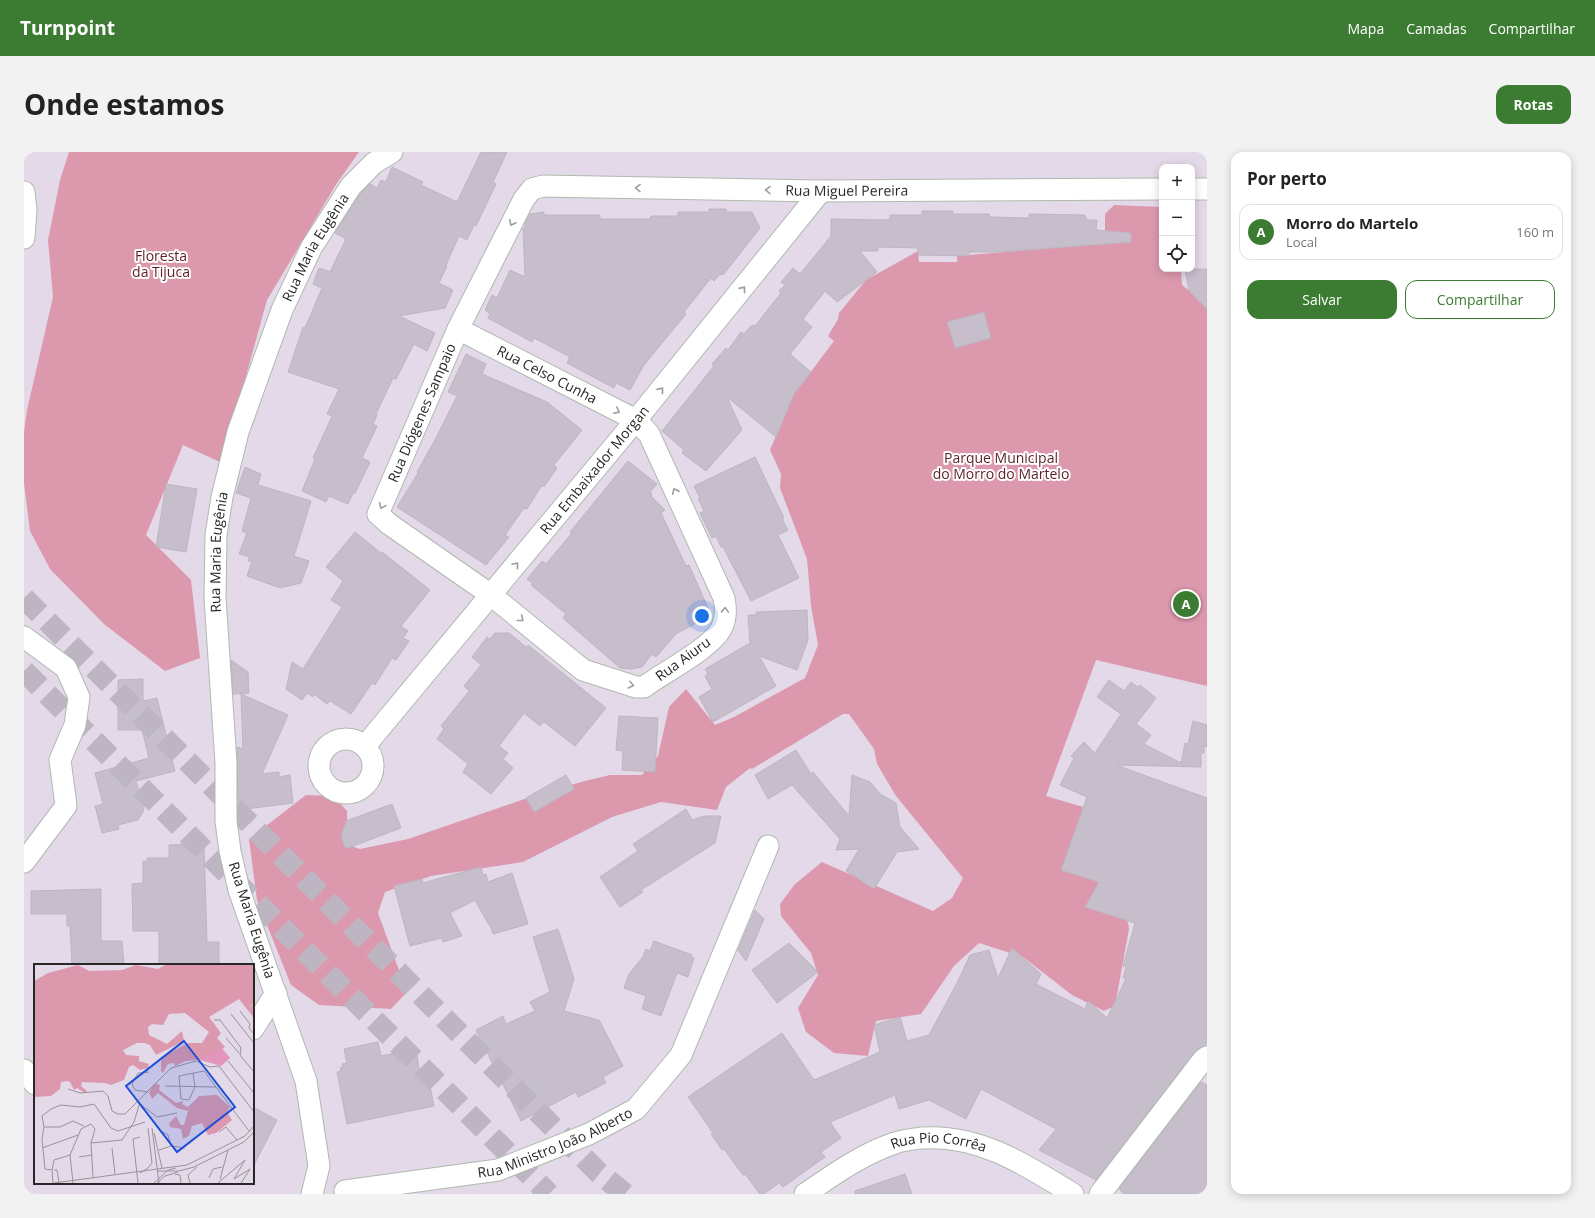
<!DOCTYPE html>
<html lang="pt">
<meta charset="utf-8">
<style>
:root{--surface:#fff;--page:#f2f2f2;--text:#222;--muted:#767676;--line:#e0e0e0;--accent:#3c7c32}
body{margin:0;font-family:"Open Sans",sans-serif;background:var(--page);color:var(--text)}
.controls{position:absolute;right:12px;top:12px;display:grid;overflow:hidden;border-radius:8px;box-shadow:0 2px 10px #0003}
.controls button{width:36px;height:36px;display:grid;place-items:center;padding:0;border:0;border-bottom:1px solid var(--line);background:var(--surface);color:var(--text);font:20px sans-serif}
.you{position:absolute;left:678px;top:464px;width:14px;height:14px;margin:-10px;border:3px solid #fff;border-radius:50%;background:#1a73e8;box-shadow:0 0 0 6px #1a73e833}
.badge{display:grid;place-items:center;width:26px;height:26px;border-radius:50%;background:var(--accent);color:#fff;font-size:13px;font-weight:700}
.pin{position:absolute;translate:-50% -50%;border:2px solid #fff;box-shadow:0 1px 4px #0006}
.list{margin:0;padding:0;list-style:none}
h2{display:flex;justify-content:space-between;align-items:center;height:52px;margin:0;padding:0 16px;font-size:17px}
h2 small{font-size:13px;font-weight:400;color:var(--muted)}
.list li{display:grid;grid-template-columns:26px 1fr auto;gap:12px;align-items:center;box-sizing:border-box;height:56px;margin:0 8px 8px;padding:0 8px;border:1px solid var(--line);border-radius:12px}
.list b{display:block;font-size:15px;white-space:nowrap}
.list p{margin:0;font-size:13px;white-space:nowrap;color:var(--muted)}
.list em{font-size:13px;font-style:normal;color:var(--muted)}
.actions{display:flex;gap:8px;padding:12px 16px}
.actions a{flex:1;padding:9px 0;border:1px solid var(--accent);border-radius:12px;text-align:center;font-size:14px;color:var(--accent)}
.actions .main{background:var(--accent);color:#fff}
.icon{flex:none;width:22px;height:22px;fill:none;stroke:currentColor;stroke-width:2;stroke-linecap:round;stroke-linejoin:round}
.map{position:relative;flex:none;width:1183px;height:1042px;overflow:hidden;border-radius:12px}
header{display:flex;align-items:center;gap:24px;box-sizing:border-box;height:56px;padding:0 20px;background:var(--accent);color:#fff}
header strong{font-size:19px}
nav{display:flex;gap:22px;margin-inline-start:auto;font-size:14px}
.intro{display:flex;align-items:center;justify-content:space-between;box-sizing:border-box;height:96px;padding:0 24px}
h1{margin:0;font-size:28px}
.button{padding:10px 18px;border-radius:12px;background:var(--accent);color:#fff;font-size:14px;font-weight:700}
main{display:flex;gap:24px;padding:0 24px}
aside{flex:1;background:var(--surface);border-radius:12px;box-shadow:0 2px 10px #0003}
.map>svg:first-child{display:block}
.green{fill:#dc99ad}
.building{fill:#c6becb;stroke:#beb4c3}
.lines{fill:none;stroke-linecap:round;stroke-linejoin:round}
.highway-tunnel{stroke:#bdb5c2;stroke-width:22;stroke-dasharray:22 11;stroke-linecap:butt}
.minor-casing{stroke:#afbaad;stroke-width:23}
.minor{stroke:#fff;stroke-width:21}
.oneway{stroke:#9e9e9e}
.labels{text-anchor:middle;stroke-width:4;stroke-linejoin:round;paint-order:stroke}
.street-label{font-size:14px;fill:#272727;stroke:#fff}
.park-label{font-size:14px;fill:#5d1e28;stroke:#fff}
.inset-road{fill:none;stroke:#98929b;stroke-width:1}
.view{fill:#1d4ed8;fill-opacity:0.15;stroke:#1d4ed8;stroke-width:2}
.inset-edge{fill:none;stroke:#272727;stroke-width:2}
</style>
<header>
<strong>Turnpoint</strong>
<nav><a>Mapa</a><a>Camadas</a><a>Compartilhar</a></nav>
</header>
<div class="intro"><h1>Onde estamos</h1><a class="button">Rotas</a></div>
<main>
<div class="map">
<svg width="1183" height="1042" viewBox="0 0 1183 1042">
<rect width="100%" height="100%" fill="#e3d9e9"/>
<g class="green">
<path d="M 45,0 L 335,0 L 313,31 L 243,148 L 198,311 L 159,293 L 122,383 L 167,428 L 176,506 L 141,519 L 80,472 L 26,417 L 6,379 L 0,331 L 0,280 L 3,258 L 29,145 L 24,88 L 36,28 Z"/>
<path d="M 1090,53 L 1138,55 L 1138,117 L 1157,117 L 1158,133 L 1167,140 L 1183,141 L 1183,534 L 1072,508 L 1022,644 L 1059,655 L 1040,719 L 1075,730 L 1099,760 L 1104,771 L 1105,777 L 1091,854 L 1080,859 L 1048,843 L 999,805 L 955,791 L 930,814 L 897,862 L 852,869 L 844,904 L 810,901 L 782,880 L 774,856 L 794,823 L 787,801 L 757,764 L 756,752 L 771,732 L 798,710 L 909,759 L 928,746 L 939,726 L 872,644 L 853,612 L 850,597 L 825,562 L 819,562 L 728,617 L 726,616 L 702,635 L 693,658 L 637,650 L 588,665 L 499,710 L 407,724 L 361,740 L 354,761 L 383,840 L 367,857 L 295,853 L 267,833 L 233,748 L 225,687 L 282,643 L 307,644 L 311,646 L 323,659 L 324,693 L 336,697 L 384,687 L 515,642 L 561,629 L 586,623 L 618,623 L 634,604 L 645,555 L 662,537 L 691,573 L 710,565 L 781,526 L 794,493 L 787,454 L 783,407 L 756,336 L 757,322 L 746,298 L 770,242 L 810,189 L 804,184 L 814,167 L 815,161 L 842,128 L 894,99 L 895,110 L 933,110 L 933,104 L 1073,92 L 1081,85 L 1081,62 Z"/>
</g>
<g class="building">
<path d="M 457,0 L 483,0 L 469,30 L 472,32 L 452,74 L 450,73 L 443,88 L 435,84 L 422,113 L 423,114 L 415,131 L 429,138 L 421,156 L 375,164 L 411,181 L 403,199 L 390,192 L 372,227 L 369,226 L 352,262 L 353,263 L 349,272 L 353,274 L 338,306 L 346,310 L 331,341 L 329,341 L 324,352 L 305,344 L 302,350 L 278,339 L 291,307 L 289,306 L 308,264 L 303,262 L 315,237 L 264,220 L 279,175 L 281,176 L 298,136 L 289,132 L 295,116 L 306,120 L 322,87 L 311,81 L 336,42 L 346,32 L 353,36 L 357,28 L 362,30 L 368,15 L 399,30 L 397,33 L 433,50 Z"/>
<path d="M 685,57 L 702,57 L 702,60 L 728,60 L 736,76 L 700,122 L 697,123 L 696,122 L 690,129 L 687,126 L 660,160 L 662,162 L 620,213 L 606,238 L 592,231 L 590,236 L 543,211 L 546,205 L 510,186 L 508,190 L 464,166 L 466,162 L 461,158 L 468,143 L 473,146 L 486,118 L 501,125 L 499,76 L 501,76 L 501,71 L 506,62 L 520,60 L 520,63 L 576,63 L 576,67 L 626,67 L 627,64 L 654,64 L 654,60 L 685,60 Z"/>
<path d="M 898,59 L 929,59 L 929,62 L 965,62 L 966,65 L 1005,66 L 1005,62 L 1060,63 L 1064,68 L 1073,68 L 1072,78 L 1107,81 L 1107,90 L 975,100 L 945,100 L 945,104 L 894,103 L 894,96 L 854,95 L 854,99 L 836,99 L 853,120 L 813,150 L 801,139 L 779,167 L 788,175 L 766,202 L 787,220 L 770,242 L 752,285 L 703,245 L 718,278 L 682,319 L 658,301 L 660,298 L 638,279 L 690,214 L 688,212 L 702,196 L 704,198 L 717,180 L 720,182 L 726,175 L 729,173 L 731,174 L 757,141 L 755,139 L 761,133 L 757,130 L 769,116 L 776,122 L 807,84 L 807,67 L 860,68 L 866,67 L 866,63 L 898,63 Z"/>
<path d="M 1161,117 L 1183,117 L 1183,157 L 1165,139 Z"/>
<path d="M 960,160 L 967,186 L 931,196 L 923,170 Z"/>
<path d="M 442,202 L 462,212 L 458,222 L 523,250 L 558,278 L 530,313 L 533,316 L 520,335 L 518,333 L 503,357 L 500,356 L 481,383 L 485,385 L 462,413 L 373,355 L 394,321 L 393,320 L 412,286 L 433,244 L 424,240 Z"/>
<path d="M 731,305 L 760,366 L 758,367 L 764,378 L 754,383 L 775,426 L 727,449 L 699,395 L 697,395 L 692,384 L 688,386 L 676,361 L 680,359 L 674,347 L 676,346 L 670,334 Z"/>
<path d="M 604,309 L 633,332 L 626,340 L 628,342 L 627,344 L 641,358 L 637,361 L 662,414 L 665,413 L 687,463 L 652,482 L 632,505 L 628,502 L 618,515 L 607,517 L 596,516 L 542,469 L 539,466 L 542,462 L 507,433 L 509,432 L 503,427 L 518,409 L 522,412 L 548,381 L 546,380 Z"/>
<path d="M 221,315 L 237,322 L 234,333 L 287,349 L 270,404 L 285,409 L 277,431 L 256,436 L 223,424 L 228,409 L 224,409 L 226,405 L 215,402 L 223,381 L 218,379 L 227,346 L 212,341 Z"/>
<path d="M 142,332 L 173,337 L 162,400 L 132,395 Z"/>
<path d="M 331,380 L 357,401 L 358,400 L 406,438 L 377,474 L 384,479 L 379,486 L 385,489 L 372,508 L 368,506 L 351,533 L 348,531 L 327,562 L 306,549 L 303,552 L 290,542 L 289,545 L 283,541 L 278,548 L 262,537 L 268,510 L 279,517 L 318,455 L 307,448 L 319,429 L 302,415 Z"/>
<path d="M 783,458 L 784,488 L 773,518 L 735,504 L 752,534 L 689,570 L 675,545 L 688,537 L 681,524 L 684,522 L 681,517 L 726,491 L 724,463 L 733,463 L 732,460 Z"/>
<path d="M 471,481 L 485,481 L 502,495 L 504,493 L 582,556 L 551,594 L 520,570 L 516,574 L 500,561 L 475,594 L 484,601 L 479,607 L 489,616 L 467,642 L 439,620 L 444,612 L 413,587 L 420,577 L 417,574 L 445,539 L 440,534 L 457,513 L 448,505 L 463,485 L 466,487 Z"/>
<path d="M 207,508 L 224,520 L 225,541 L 209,542 Z"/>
<path d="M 119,527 L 119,549 L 133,546 L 151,619 L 112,629 L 120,658 L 114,668 L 94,673 L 95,677 L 78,681 L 71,654 L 79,652 L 71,621 L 125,606 L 118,578 L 94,578 L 94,528 Z"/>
<path d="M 1085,528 L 1100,539 L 1107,530 L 1114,535 L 1116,533 L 1132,546 L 1112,572 L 1127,583 L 1120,592 L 1157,611 L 1161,591 L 1164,592 L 1169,569 L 1183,573 L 1183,595 L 1180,594 L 1180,601 L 1177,601 L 1177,615 L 1092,613 L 1183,646 L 1183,891 L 1170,901 L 1072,1028 L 1015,998 L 1032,977 L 957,937 L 942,967 L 905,948 L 875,957 L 871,943 L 806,970 L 817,986 L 797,1000 L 801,1005 L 759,1035 L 755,1031 L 740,1042 L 736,1042 L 721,1022 L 719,1023 L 700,997 L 698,998 L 687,982 L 689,981 L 664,945 L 758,881 L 790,928 L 856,900 L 850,873 L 876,865 L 883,889 L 905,883 L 934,829 L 946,803 L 965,798 L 974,826 L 988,796 L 1017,822 L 1012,832 L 1061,857 L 1064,849 L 1083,866 L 1102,827 L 1099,826 L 1102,815 L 1099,814 L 1111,771 L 1061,755 L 1075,730 L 1037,718 L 1063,645 L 1036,633 L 1050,606 L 1047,604 L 1060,590 L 1071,601 L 1097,562 L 1073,545 Z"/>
<path d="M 217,542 L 264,563 L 238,622 L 255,620 L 255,625 L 266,623 L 269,651 L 214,658 L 213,595 L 219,597 Z"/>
<path d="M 595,564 L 634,566 L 631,620 L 598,618 L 599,599 L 592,598 Z"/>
<path d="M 772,598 L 787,622 L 789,620 L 825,664 L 828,623 L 846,630 L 856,642 L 872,651 L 876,675 L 895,697 L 873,700 L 850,737 L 822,719 L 835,697 L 812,698 L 816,687 L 768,633 L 744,647 L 731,623 Z"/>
<path d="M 542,623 L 550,637 L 510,660 L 502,646 Z"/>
<path d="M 368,652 L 377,676 L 324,696 L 323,695 L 321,695 L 317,685 L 322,669 Z"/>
<path d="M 662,657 L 668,668 L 680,664 L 697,664 L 691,691 L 617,738 L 619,740 L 596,755 L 576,725 L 614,699 L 609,692 Z"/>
<path d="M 180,692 L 183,790 L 195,790 L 195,813 L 135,813 L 135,779 L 109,779 L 108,732 L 119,731 L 119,709 L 123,710 L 123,706 L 145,706 L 145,693 Z"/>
<path d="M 457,715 L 459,723 L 462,722 L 464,730 L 488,721 L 504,772 L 469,782 L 466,773 L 465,773 L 451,748 L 426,761 L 438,784 L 419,790 L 418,786 L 386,794 L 370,734 L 398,727 L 399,731 Z"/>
<path d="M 77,737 L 77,789 L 98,789 L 100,813 L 48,813 L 46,774 L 43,774 L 43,762 L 7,762 L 7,739 Z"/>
<path d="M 731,758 L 740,767 L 722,809 L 714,798 Z"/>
<path d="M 534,777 L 550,827 L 540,859 L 575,868 L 599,914 L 579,925 L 582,931 L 554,945 L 552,940 L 497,969 L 452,878 L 479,864 L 482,872 L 511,859 L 506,850 L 526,840 L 509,785 Z"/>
<path d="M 630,789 L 668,803 L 667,805 L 670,806 L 664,825 L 653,821 L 637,864 L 618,857 L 622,844 L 600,836 L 605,822 L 619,805 L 622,797 L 626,799 Z"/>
<path d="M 765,791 L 794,820 L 753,851 L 728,818 Z"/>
<path d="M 354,890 L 357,904 L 392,897 L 395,917 L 402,915 L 410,954 L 323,972 L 313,920 L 317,919 L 316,916 L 319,915 L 318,912 L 323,911 L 320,897 Z"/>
<path d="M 1177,930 L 1183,933 L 1183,1042 L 1100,1042 L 1095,1037 Z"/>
<path d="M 229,955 L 253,968 L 229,1015 Z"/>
<path d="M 881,1022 L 888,1042 L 831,1042 L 831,1039 Z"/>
</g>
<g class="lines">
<g class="highway-tunnel">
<path d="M 0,446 L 575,1021 L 601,1042"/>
<path d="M 0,519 L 525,1042"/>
</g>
<defs>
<g id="minor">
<path d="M 1168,37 L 1183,37"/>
<path d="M 0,40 L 2,58 L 0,86"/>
<path id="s1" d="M 434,177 L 612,268 L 625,282 L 700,446 C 702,456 702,468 697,477 C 686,497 640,520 620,535 L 612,535 L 559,518 L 467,443 L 365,372 L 354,362 L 434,177 L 500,47 L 508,37 L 519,34 L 797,39 L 1138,37"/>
<path d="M 0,485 L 42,516 L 55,545 L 51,573 L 36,608 L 42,654 L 0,710"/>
<circle cx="322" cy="614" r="27"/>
<path id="s2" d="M 341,594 L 612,268 L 797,39"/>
<path d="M 229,877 L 252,841"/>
<path d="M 0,918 L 11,932"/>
<path id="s3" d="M 321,1039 L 474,1018 L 565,982 L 612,957 L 657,903 L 744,694"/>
<path id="s4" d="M 288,1042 L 295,1014 L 282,929 L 215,738 L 206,699 L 202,669 L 202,611 L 191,446 L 192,383 L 198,345 L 214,280 L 258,158 L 287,96 L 327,34 L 350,11 L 368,0"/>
<path id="s5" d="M 781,1042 C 809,1023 838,1002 871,991 C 879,988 889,987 898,986 C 955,982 1002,1013 1049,1042"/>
<path d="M 1076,1042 L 1179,908 L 1183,905"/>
</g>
</defs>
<use href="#minor" class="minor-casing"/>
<use href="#minor" class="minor"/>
</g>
<defs><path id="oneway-chevron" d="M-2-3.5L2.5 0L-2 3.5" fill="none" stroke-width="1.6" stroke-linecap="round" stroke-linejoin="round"/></defs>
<g class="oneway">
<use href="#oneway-chevron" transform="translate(614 36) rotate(-179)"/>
<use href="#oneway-chevron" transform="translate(744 38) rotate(-179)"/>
<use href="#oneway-chevron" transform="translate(488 71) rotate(117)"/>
<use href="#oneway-chevron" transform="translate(719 137) rotate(-51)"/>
<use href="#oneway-chevron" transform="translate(637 238) rotate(-51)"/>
<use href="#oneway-chevron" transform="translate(593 259) rotate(26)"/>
<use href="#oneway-chevron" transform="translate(651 339) rotate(-115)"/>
<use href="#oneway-chevron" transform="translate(358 354) rotate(114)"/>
<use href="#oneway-chevron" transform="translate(492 413) rotate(-50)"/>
<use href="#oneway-chevron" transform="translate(701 458) rotate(-88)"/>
<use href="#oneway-chevron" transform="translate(497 467) rotate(39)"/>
<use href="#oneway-chevron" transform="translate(607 533) rotate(14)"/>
</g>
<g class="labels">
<g class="street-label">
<text dy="5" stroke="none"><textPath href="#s1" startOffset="1525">Rua Miguel Pereira</textPath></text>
<text dy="5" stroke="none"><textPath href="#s4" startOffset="980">Rua Maria Eugênia</textPath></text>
<text dy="5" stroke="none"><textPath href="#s1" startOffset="100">Rua Celso Cunha</textPath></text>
<text dy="5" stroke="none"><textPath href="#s1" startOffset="960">Rua Diógenes Sampaio</textPath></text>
<text dy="5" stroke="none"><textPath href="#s2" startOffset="359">Rua Embaixador Morgan</textPath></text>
<text dy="5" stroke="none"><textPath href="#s4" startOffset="657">Rua Maria Eugênia</textPath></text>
<text transform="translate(659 507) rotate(-36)" y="5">Rua Aiuru</text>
<text transform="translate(228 768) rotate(72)" y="5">Rua Maria Eugênia</text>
<text dy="5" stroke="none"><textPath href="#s3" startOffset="217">Rua Ministro João Alberto</textPath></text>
<text dy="5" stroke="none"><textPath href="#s5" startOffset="148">Rua Pio Corrêa</textPath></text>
</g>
<g class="park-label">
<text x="137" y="109">Floresta<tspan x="137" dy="16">da Tijuca</tspan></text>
<text x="977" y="311">Parque Municipal<tspan x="977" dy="16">do Morro do Martelo</tspan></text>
</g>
</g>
<g transform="translate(10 812)">
<rect width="220" height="220" fill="#e3d9e9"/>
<path d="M 44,1 L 55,7 L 88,6 L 102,1 L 124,5 L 131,1 L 220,1 L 220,39 L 214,44 L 220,40 L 220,54 L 205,35 L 175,53 L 187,69 L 183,74 L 191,83 L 172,95 L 152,97 L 141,102 L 140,99 L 134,100 L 129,109 L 127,107 L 127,97 L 133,90 L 154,79 L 168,79 L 175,68 L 151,49 L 135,50 L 129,61 L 118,60 L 114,63 L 115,71 L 133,80 L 148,67 L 150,77 L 122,91 L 116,81 L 110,79 L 103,79 L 89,86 L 92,91 L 105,92 L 105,97 L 115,100 L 114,104 L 106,106 L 99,101 L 95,103 L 90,116 L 77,121 L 71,119 L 48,118 L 47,122 L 53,127 L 51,129 L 43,124 L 40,126 L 36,118 L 33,117 L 27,118 L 26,125 L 17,132 L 0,133 L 0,17 L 14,9 ZM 121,119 L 126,121 L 125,126 L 142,139 L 149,137 L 148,140 L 154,143 L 165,132 L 183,131 L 196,143 L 193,148 L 198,156 L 182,169 L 174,171 L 168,159 L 158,162 L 155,172 L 149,175 L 147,165 L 136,163 L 135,159 L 142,152 L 147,161 L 150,161 L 154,147 L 143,144 L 124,129 L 118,135 L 115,128 Z" fill="#dc99ad"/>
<path d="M 188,84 L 196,94 L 187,102 L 166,96 Z" fill="#e296be"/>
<path class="inset-road" d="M 206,47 L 216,60 L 215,64 L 220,70M 197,50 L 220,79M 180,56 L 186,56 L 207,84 L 206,91 L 220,108M 192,74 L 205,89M 194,97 L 220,129M 159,109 L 161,123M 131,122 L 182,123M 161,123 L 155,136 L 147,135 L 145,112 L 170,107 L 215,167M 34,125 L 46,129 L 69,127 L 74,132 L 78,147 L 84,150 L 91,150 L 137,104 L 162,97 L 176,103 L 185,102 L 220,148M 114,128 L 101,126 L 98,120 L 104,109 L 115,108M 106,140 L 123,153 L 143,149M 10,163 L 8,152 L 17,145 L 27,141 L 46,143 L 60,140 L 77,164 L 84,167 L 111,158M 118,164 L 125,219M 185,168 L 192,163 L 203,176M 120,169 L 128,204M 57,179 L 88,176 L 100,158 L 106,138M 137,182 L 151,184M 8,184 L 44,171M 78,184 L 81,210M 125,186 L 137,182 L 134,171 L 125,166M 45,193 L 58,191M 18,206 L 11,205 L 8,175 L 10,163 L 26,163 L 39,157 L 50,162M 20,206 L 23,206 L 25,219M 123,207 L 145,207 L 160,203 L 210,178 L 220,168M 106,209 L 114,204 L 118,199 L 114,164M 141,210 L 146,211 L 147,219M 175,214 L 179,205 L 188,203M 186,215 L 194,186M 19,219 L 18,206 L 20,196 L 36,191M 20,219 L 153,201 L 211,172 L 220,162M 39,219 L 36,191 L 47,165 L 57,160 L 61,165 L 57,179 L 59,213M 104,219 L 99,175 L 106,173M 120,219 L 134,206 L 142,204M 123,219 L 131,212 L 144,208M 156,219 L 154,211 L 163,203M 184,219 L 211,196 L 200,215 L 216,205 L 207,219"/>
<path class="view" d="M 150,77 L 201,143 L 143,188 L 92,122 Z"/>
<rect width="220" height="220" class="inset-edge"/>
</g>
</svg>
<div class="controls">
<button>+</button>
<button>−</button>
<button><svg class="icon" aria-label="locate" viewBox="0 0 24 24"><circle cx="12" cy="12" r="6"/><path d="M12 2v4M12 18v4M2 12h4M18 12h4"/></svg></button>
</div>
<div class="you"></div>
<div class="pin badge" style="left:1162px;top:452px">A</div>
</div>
<aside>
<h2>Por perto<small></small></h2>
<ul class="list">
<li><span class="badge">A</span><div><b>Morro do Martelo</b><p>Local</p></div><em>160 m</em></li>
</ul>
<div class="actions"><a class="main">Salvar</a><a>Compartilhar</a></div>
</aside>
</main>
